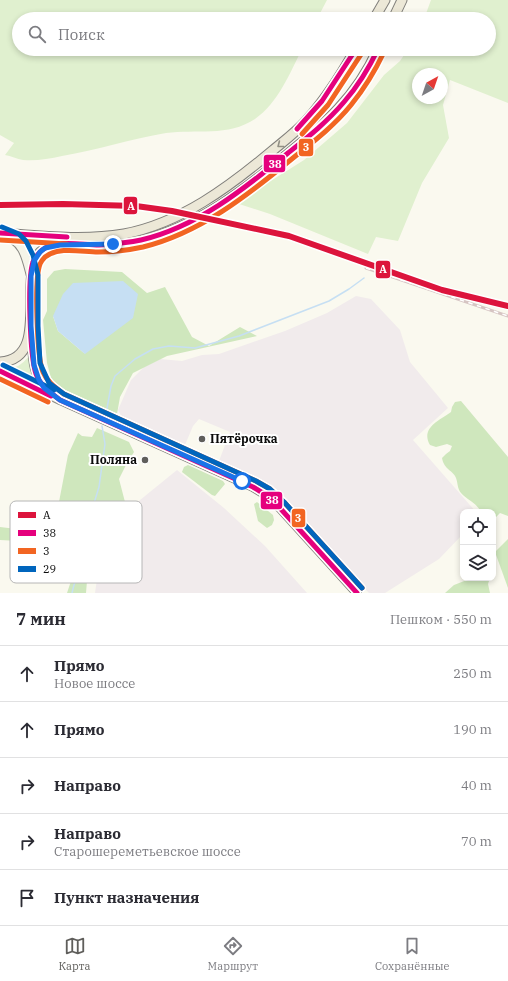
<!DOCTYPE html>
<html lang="ru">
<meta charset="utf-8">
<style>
:root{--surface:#fff;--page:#f7f7f7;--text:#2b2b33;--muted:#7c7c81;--line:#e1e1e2;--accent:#5f5e5b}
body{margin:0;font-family:"IBM Plex Serif",serif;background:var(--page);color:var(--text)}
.controls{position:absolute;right:12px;bottom:12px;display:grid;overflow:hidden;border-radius:8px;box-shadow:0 2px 6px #0003}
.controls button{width:36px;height:36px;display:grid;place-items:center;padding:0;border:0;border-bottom:1px solid var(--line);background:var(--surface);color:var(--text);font:20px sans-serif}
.compass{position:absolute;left:412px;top:68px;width:36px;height:36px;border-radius:50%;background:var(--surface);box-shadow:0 2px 6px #0003;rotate:40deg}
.stop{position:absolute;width:12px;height:12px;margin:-9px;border:3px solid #1a73e8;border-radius:50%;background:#fff}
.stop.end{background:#1a73e8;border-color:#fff;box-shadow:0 1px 4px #0008}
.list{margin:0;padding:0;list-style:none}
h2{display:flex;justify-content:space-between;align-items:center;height:52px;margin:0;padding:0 16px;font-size:17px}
h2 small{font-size:13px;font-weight:400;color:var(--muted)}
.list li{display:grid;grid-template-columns:26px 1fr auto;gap:12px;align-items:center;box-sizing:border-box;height:56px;padding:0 16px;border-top:1px solid var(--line)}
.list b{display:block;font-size:15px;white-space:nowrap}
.list p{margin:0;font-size:13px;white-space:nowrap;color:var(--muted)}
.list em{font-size:13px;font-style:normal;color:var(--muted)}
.icon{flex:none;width:22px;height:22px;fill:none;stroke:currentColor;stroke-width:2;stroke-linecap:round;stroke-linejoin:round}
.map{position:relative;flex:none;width:508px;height:593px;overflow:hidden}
.search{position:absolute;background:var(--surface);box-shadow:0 2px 6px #0003;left:12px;right:12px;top:12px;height:44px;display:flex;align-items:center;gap:10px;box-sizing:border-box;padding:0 14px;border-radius:22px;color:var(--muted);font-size:15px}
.sheet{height:332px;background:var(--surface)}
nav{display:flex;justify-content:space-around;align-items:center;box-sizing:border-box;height:56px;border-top:1px solid var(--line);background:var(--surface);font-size:11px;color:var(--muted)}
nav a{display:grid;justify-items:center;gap:2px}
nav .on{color:var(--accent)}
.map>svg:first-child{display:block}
.industrial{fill:#f1ebec}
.green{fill:#e0f0cf;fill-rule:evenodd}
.forest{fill:#cfe7bd;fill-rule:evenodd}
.water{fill:#c6dff3}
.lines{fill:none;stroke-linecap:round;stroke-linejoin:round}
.stream{stroke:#c6dff3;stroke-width:1.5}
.secondary-casing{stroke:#898984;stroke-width:10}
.primary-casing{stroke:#807f7b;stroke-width:11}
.secondary{stroke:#f4f4e8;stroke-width:8}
.primary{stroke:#ece8d7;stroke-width:9}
.rail-casing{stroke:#d6c5c3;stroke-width:3}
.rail{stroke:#fff;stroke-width:1.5;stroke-dasharray:4.5;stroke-linecap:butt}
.bus-1-casing{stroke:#fff;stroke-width:8}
.bus-2-casing{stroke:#fff;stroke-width:8}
.bus-3-casing{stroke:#fff;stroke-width:8}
.bus-1{stroke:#e5007d;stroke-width:5}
.bus-2{stroke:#f26522;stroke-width:5}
.bus-3{stroke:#0065bd;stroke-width:5}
.rail-1-casing{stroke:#fff;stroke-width:9}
.rail-1{stroke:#dc143c;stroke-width:6}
.oneway{stroke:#929085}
.route{stroke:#1a73e8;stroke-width:5}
.poi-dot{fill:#5f5e5b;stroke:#fff;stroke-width:1.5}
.labels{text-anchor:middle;stroke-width:4;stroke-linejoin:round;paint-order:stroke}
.poi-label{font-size:12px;font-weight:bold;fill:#0b0b0b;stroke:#fff;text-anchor:start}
.key{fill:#fff;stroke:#b6b6b6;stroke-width:1}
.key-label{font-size:11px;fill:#0b0b0b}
.line-badge{stroke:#fff;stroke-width:1.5}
.badge-label{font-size:11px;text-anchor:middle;font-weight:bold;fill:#fff}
</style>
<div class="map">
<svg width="508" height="593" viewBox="0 0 508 593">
<rect width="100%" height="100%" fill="#faf9ef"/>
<g class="industrial">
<path d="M 356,296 L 371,299 L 400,330 L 410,362 L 448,408 L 413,440 L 476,512 L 463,512 L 463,534 L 439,559 L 385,593 L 369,593 L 267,485 L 258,480 L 219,461 L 230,432 L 199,419 L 193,426 L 185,445 L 122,417 L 118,410 L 131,380 L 144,367 L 160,359 L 182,361 L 202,355 L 219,354 L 285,331 L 327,313 Z"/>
<path d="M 177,470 L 224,508 L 265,546 L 307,593 L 95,593 L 99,565 L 99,550 L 116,527 L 131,514 L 129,509 Z"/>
</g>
<g class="green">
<path d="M 0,0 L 327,0 L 317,19 L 19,19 L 19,49 L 302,49 C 290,73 278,103 255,119 C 228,137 196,129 166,133 C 131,139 97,150 62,156 C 49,159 36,161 23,160 C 17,159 11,156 5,155 L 14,143 L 0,135 Z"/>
<path d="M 431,0 L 508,0 L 508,103 L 450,80 L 443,105 L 449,138 L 422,183 L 398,241 L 376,237 L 368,254 L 270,214 L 236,203 L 304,160 L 347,123 L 384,75 L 400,61 L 408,49 L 489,49 L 489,19 L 424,19 ZM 418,74 L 442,74 L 442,98 L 418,98 Z"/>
<path d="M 29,356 L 32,372 L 36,384 L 5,370 C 16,368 22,365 29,356 Z"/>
</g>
<g class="forest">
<path d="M 65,269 L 122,272 L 147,293 L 165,287 L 192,337 L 209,346 L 240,327 L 257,336 L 167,356 L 133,373 L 120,397 L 117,414 L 101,409 L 56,385 L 51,378 L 47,363 L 43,320 L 47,311 L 47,279 L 54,271 ZM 53,316 L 85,354 L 58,331 Z"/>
<path d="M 461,401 L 508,457 L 508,516 L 500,513 L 493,520 L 493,512 L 481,512 C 477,503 467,500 461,493 C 457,488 458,483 456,478 C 453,470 444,470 442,458 L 446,454 L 450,451 L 452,446 L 447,444 L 436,447 L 430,445 C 420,428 440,420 451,412 L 452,407 L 455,402 Z"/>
<path d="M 97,428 L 129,442 L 134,452 L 127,463 L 119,479 L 125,502 L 119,517 L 106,533 L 90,544 L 86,593 L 67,593 L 73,575 L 73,563 L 78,557 L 76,546 L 68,540 L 56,543 L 0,540 L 0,527 L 50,533 L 54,528 L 68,455 L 78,433 L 82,436 L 92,437 Z"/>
<path d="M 188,465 L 223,481 L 225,484 L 215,496 L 212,495 L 182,472 L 184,467 Z"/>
<path d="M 257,502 L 273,515 L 274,520 L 272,525 L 267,528 L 258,521 L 254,504 Z"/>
<path d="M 508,539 L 508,588 L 495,552 Z"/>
<path d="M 472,578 L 490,578 L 488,584 L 490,593 L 445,593 L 454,585 Z"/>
</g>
<path class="water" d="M 123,281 L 138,294 L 133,318 L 85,354 L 58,331 L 53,316 L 63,294 L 73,283 Z"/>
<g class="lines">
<g class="stream">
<path d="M 106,414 L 111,386 L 115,376 L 135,359 L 153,349 L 169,346 L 195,348 L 239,336 L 329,301 L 349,289 L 364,278"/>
<path d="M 72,593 L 74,585 L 83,561 L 87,526 L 99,487 L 105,444 L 102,426"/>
</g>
<defs>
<g id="secondary">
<path d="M 3,235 C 24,241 26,257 31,276"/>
<path d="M 31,329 C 33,352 30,377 50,392"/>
<path d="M 0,371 L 60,400 L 253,487 L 266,495 L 279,507 L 357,593"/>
</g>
<g id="primary">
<path d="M 374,19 L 385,0"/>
<path d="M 393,19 L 402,0"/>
<path d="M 0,233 C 41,236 83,241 124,234 C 181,223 229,187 272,151 C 284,141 296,132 306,121 C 326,99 341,74 356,49"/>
<path d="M 0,362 C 56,359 11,264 46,248 C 60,242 78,246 94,245 C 109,245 126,243 142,240 C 197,227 246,189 289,153 C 306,139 323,125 338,109 C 355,91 368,71 378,49"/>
</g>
</defs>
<use href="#secondary" class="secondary-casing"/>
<use href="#primary" class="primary-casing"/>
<use href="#secondary" class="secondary"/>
<use href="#primary" class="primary"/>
<defs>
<path id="rail" d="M 366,268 L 508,316"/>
</defs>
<use href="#rail" class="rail-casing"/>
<use href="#rail" class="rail"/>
<defs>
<g id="bus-1">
<path d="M 297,129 L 322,101 L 356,49"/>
<path d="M 0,233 L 67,237"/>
<path d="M 0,371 L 51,396"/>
<path d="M 357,593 L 279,507 L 266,495 L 253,487 L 60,400 C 51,393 40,385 36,374 C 30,356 27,280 33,262 C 34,258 39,253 42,250 C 58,239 81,245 99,245 C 113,244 127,243 141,240 C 197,227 244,189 288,153 C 308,137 327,122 344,102 C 358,86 369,68 378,49"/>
</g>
<g id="bus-2">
<path d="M 302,134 L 328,105 L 362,53"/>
<path d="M 0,240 L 67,244"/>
<path d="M 0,379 L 48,402"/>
<path d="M 362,588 L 284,502 L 270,489 L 256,481 L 64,394 C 56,388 47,382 43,372 C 37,358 34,279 40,264 C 41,262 43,259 45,257 C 59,246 82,252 98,252 C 113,252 129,250 143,247 C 200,233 248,195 293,158 C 313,142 334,126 351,105 C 364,89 375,71 384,52"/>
</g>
<g id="bus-3">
<path d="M 2,227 L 19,234 L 26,241 L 33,255 L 38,275 L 38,326 L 40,363 L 49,383 L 64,394 L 256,481 L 270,489 L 284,502 L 362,588"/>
<path d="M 3,365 L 54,390"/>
</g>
</defs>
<use href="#bus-1" class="bus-1-casing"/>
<use href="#bus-2" class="bus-2-casing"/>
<use href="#bus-3" class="bus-3-casing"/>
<use href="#bus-1" class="bus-1"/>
<use href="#bus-2" class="bus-2"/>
<use href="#bus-3" class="bus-3"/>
<defs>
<path id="rail-1" d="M 0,205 L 63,204 L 136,206 L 172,211 L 289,236 L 442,290 L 508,306"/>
</defs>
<use href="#rail-1" class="rail-1-casing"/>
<use href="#rail-1" class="rail-1"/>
</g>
<defs><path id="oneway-chevron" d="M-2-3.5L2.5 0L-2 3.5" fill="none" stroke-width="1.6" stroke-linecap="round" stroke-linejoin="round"/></defs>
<use class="oneway" href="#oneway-chevron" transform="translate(280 145) rotate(142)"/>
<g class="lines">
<path class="route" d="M 113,244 L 60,245 L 45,248 L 40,252 L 34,261 L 31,276 L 31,326 L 34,365 L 39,380 L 44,388 L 60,400 L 242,481"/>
</g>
<g class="poi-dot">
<circle cx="202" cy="439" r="4"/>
<circle cx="145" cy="460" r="4"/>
</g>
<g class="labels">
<g class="poi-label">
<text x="210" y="443">Пятёрочка</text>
<text x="137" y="464" text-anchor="end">Поляна</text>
</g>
</g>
<rect x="10" y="501" width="132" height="82" rx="6" class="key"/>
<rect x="18" y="512" width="18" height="6" fill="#dc143c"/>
<rect x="18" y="530" width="18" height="6" fill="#e5007d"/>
<rect x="18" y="548" width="18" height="6" fill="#f26522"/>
<rect x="18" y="566" width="18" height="6" fill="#0065bd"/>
<g class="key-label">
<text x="43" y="519">A</text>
<text x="43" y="537">38</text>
<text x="43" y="555">3</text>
<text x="43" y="573">29</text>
</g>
<g class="line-badge">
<rect x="298" y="138" width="16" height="19" rx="4" fill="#f26522"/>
<rect x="263" y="154" width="23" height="19" rx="4" fill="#e5007d"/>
<rect x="123" y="196" width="15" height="19" rx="4" fill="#dc143c"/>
<rect x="375" y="260" width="16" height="19" rx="4" fill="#dc143c"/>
<rect x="260" y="491" width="23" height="19" rx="4" fill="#e5007d"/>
<rect x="291" y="508" width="15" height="20" rx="4" fill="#f26522"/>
</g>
<g class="badge-label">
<text x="306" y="151">3</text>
<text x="275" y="168">38</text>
<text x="131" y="210">A</text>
<text x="383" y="273">A</text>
<text x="272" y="504">38</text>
<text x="298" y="522">3</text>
</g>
</svg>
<div class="controls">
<button><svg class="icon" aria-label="locate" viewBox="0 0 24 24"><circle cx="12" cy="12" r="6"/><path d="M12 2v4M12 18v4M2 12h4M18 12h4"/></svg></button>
<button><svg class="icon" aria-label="layers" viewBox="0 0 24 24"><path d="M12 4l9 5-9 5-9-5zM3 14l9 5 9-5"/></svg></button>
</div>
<svg class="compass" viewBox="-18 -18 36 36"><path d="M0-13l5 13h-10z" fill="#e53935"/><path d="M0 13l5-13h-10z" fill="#7c7c81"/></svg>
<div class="stop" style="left:242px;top:481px"></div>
<div class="stop end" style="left:113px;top:244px"></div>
<div class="search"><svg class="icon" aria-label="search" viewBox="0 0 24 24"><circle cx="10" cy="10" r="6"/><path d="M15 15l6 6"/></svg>Поиск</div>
</div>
<section class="sheet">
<h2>7 мин<small>Пешком · 550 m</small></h2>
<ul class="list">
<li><svg class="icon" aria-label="ahead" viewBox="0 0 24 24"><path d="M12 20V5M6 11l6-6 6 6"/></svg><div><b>Прямо</b><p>Новое шоссе</p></div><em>250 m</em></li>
<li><svg class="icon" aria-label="ahead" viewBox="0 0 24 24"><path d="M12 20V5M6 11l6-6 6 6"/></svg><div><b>Прямо</b></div><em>190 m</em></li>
<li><svg class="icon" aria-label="right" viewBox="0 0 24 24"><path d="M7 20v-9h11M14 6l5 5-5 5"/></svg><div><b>Направо</b></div><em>40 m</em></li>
<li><svg class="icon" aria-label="right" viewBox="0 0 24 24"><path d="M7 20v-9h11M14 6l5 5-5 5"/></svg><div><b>Направо</b><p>Старошереметьевское шоссе</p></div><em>70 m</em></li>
<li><svg class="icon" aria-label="arrive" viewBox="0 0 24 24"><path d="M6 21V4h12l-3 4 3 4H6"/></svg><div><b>Пункт назначения</b></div></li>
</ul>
</section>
<nav>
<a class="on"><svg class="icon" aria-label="map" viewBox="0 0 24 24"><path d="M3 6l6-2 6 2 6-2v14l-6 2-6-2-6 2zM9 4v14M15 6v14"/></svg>Карта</a>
<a><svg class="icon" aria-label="directions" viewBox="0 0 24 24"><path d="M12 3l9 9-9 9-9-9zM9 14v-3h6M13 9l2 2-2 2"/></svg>Маршрут</a>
<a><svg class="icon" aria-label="saved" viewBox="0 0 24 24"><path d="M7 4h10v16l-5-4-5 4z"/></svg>Сохранённые</a>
</nav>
